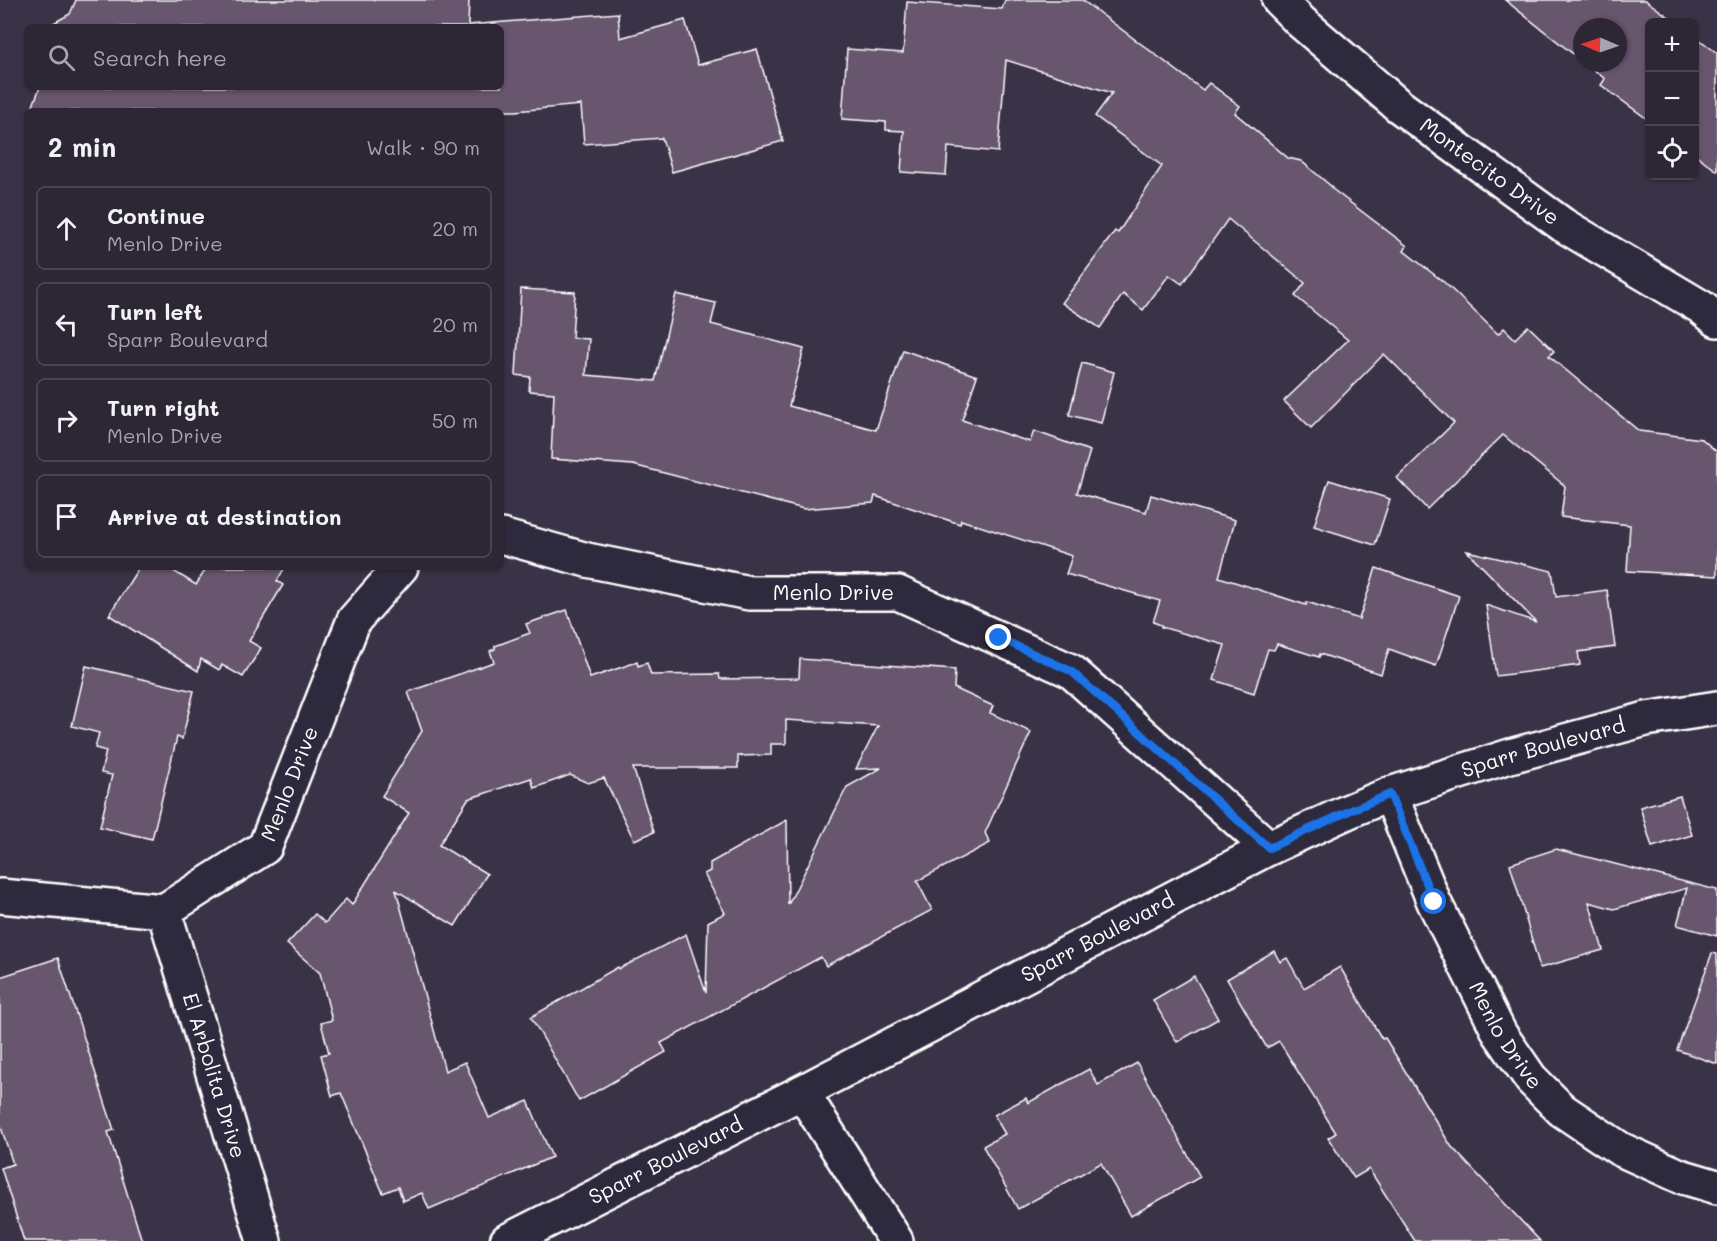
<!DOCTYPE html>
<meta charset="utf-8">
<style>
:root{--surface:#2c2635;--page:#383241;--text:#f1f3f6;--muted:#a6a5ad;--line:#484350}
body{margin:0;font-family:Mali,sans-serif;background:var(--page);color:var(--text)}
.controls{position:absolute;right:18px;top:18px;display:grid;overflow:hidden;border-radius:9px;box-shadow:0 2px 4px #0004}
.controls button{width:54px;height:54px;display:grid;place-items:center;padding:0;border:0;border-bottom:2px solid var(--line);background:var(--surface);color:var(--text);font:30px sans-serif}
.compass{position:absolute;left:1573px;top:18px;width:54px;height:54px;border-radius:50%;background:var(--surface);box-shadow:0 2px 4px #0004;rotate:272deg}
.stop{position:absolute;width:18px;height:18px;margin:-14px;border:4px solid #1a73e8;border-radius:50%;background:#fff}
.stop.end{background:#1a73e8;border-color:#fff;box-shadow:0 2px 6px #0008}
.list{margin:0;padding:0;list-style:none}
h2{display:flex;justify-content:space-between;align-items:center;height:78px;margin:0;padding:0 24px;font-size:26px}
h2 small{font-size:20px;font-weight:400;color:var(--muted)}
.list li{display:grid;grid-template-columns:39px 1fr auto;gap:18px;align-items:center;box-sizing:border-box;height:84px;margin:0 12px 12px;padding:0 12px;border:2px solid var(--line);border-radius:9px}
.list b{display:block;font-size:22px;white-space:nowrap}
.list p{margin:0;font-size:20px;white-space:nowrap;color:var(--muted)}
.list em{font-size:20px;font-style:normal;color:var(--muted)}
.icon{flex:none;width:33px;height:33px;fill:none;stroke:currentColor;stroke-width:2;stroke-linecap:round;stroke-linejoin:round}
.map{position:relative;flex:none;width:1717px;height:1241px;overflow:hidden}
.search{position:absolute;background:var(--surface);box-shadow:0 2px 4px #0004;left:24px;top:24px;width:480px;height:66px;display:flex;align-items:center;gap:15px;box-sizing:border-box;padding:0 21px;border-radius:9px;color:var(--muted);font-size:22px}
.panel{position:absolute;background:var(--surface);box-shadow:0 2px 4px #0004;left:24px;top:108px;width:480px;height:462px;border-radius:9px}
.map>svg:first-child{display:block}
.building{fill:#67556e;stroke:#fff;stroke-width:1.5}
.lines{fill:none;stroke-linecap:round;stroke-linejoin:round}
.street-casing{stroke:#fff;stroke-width:38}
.secondary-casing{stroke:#fff;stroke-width:38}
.street{stroke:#2f2a3d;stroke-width:33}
.secondary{stroke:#2f2a3d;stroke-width:33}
.route{stroke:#1a73e8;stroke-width:8}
.labels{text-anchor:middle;stroke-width:4.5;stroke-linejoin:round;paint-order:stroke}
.street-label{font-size:21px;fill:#fff;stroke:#2f2a3d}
</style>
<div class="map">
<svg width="1717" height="1241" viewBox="0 0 1717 1241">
<rect width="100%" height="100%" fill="#3a3347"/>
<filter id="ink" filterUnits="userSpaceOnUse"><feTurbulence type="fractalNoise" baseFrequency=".0167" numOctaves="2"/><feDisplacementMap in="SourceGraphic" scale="12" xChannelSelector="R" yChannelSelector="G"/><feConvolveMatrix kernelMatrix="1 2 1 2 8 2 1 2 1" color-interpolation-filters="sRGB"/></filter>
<g filter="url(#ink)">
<g class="building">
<path d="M 76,0 L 469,0 L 468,25 L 618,13 L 620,38 L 685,20 L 698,65 L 757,49 L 783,141 L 672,172 L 662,138 L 584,144 L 581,105 L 515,111 L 31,111 L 40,87 L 501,87 L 501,27 L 52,27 L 50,25 L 70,14 Z"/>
<path d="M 1005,0 L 1082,0 L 1203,90 L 1209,83 L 1240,106 L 1235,113 L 1288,158 L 1301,161 L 1332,187 L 1331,188 L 1407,246 L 1404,251 L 1445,283 L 1498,334 L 1504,328 L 1515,339 L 1528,326 L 1554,351 L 1549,356 L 1639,431 L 1702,439 L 1717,452 L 1717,576 L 1627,571 L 1630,525 L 1561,517 L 1565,486 L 1503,435 L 1427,509 L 1397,478 L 1454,423 L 1384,354 L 1311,428 L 1284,401 L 1348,340 L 1295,296 L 1305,283 L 1228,219 L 1182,284 L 1169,275 L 1143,310 L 1123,294 L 1100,328 L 1062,303 L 1115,231 L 1118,233 L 1162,166 L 1095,116 L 1112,93 L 1006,60 L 998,152 L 948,147 L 946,175 L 901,172 L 904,131 L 886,130 L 886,122 L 842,119 L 847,49 L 903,53 L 907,2 L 1002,9 Z"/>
<path d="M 1505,0 L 1645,0 L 1676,22 L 1650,22 L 1650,121 L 1601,85 L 1605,79 L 1585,63 L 1618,63 L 1618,27 L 1582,27 L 1582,61 Z"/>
<path d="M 1695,36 L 1717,53 L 1717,171 L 1695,154 Z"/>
<path d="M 521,289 L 575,292 L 572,338 L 589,339 L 586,375 L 655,381 L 676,294 L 716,303 L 711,324 L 804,349 L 789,406 L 876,430 L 903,350 L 977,376 L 962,420 L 1030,442 L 1034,431 L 1090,451 L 1077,493 L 1146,512 L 1151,495 L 1235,520 L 1219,577 L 1306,605 L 1307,602 L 1359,619 L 1376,568 L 1459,596 L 1436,666 L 1389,649 L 1381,674 L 1320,654 L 1319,657 L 1277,644 L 1274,650 L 1268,649 L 1254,693 L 1214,680 L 1225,645 L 1161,627 L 1161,625 L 1153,622 L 1160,601 L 1066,574 L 1072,556 L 961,520 L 960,524 L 875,496 L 873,503 L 804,509 L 633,465 L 551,459 L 554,393 L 529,391 L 530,377 L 516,375 Z"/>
<path d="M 1082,363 L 1114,372 L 1101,423 L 1069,415 Z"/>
<path d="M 1329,480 L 1390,499 L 1375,545 L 1314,526 Z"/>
<path d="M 1467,551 L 1552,571 L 1556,597 L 1607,590 L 1615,647 L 1578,652 L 1580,665 L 1496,676 L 1486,605 L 1536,622 Z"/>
<path d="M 139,567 L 167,567 L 196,585 L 207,567 L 285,567 L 277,581 L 283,585 L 249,641 L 261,648 L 243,677 L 222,665 L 219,670 L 201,659 L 198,671 L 109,615 Z"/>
<path d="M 567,610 L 590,678 L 637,662 L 638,666 L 647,663 L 651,675 L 719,674 L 720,679 L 799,678 L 800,659 L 955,670 L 954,688 L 993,706 L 990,713 L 1031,732 L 985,833 L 990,843 L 917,881 L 932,910 L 826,966 L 821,957 L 661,1043 L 666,1052 L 579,1101 L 531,1017 L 618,967 L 619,969 L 686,934 L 706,993 L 708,922 L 725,913 L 704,874 L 710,871 L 710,863 L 787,820 L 788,905 L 847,787 L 881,768 L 856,769 L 878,726 L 786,720 L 786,744 L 771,744 L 771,755 L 738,756 L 738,768 L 633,768 L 654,832 L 634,840 L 604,778 L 588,783 L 570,775 L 534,788 L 531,778 L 468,799 L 439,845 L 487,874 L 455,926 L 396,890 L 445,1071 L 465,1062 L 489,1118 L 528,1101 L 552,1157 L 429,1209 L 422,1193 L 403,1201 L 398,1187 L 383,1193 L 341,1093 L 332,1096 L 321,1055 L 329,1053 L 321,1023 L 332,1020 L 320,973 L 287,944 L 315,914 L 325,923 L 346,899 L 352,905 L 409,813 L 382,796 L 422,731 L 408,692 L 494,662 L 490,651 L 495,649 L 495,646 L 530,633 L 526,624 Z"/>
<path d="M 86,666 L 194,691 L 182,739 L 177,737 L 152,839 L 100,827 L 112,775 L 101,773 L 106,751 L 95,748 L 99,733 L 72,726 Z"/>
<path d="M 1680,796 L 1692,835 L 1652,847 L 1640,807 Z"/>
<path d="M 1556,849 L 1717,890 L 1717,936 L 1677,925 L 1687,888 L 1614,909 L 1589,902 L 1603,950 L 1540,968 L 1510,864 Z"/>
<path d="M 1274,951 L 1280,962 L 1287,958 L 1304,988 L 1340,967 L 1382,1039 L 1385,1038 L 1451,1146 L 1540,1241 L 1415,1241 L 1369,1169 L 1354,1178 L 1328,1138 L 1336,1133 L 1279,1041 L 1267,1048 L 1227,979 Z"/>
<path d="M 1712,953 L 1717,954 L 1717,1064 L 1677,1050 Z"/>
<path d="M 58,958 L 114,1130 L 108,1132 L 142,1241 L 24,1241 L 1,1168 L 13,1164 L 0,1124 L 0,977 Z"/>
<path d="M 1194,976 L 1218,1019 L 1177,1042 L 1153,1000 Z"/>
<path d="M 1137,1063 L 1200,1177 L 1131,1216 L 1101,1163 L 1018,1209 L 983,1146 L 1005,1134 L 994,1115 L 1026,1098 L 1028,1103 L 1089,1069 L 1098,1085 Z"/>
</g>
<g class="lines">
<defs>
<g id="street">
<path id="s1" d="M 1279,0 L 1301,22 L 1399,106 L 1563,225 L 1701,307 L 1717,320"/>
<path id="s2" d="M 501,536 L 587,560 L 749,593 L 898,593 L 1071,671 L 1269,848"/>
<path id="s3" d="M 1390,794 L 1434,902 L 1500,1034 L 1531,1079 L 1562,1110 L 1620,1149 L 1680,1176 L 1717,1187"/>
<path id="s4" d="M 0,896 L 164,911 L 265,847 L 354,620 L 401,567"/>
<path id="s5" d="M 164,911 L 264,1241"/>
<path d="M 802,1092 L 896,1241"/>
</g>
<g id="secondary">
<path id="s6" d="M 507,1241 L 802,1092 L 1269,848 L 1349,811 L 1390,794 L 1510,756 L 1646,719 L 1717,708"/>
</g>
</defs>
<use href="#street" class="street-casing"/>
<use href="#secondary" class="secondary-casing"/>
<use href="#street" class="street"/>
<use href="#secondary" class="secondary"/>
</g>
</g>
<g class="lines" filter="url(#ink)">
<path class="route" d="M 999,638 L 1071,671 L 1269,848 L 1349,811 L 1390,794 L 1434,902"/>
</g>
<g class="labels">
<g class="street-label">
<text dy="7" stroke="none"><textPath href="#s1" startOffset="272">Montecito Drive</textPath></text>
<text dy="7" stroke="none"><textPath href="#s2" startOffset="339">Menlo Drive</textPath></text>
<text dy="7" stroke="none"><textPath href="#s6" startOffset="1150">Sparr Boulevard</textPath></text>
<text dy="7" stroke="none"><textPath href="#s4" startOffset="352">Menlo Drive</textPath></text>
<text dy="7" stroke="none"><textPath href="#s6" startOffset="664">Sparr Boulevard</textPath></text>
<text dy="7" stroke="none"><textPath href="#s3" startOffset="268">Menlo Drive</textPath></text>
<text dy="7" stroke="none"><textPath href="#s5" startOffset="172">El Arbolita Drive</textPath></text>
<text dy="7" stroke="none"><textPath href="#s6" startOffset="178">Sparr Boulevard</textPath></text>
</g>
</g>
</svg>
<div class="controls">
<button>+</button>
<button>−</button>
<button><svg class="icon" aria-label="locate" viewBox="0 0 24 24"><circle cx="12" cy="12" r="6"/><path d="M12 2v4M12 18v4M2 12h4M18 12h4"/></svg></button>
</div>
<svg class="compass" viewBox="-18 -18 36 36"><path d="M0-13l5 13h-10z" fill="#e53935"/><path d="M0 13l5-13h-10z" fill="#a6a5ad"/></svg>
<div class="stop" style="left:1434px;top:902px"></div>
<div class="stop end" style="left:999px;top:638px"></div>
<div class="search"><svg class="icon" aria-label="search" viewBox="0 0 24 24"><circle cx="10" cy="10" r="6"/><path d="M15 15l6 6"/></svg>Search here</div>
<section class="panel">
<h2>2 min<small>Walk · 90 m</small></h2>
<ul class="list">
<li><svg class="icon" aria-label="ahead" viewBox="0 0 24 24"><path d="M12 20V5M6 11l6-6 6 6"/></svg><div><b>Continue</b><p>Menlo Drive</p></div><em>20 m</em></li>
<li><svg class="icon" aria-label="left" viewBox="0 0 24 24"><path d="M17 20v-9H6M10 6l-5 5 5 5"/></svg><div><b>Turn left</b><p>Sparr Boulevard</p></div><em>20 m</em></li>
<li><svg class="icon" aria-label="right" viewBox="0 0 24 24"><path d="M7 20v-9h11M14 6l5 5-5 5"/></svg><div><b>Turn right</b><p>Menlo Drive</p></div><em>50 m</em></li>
<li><svg class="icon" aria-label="arrive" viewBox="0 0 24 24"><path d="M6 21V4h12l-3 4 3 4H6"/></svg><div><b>Arrive at destination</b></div></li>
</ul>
</section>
</div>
